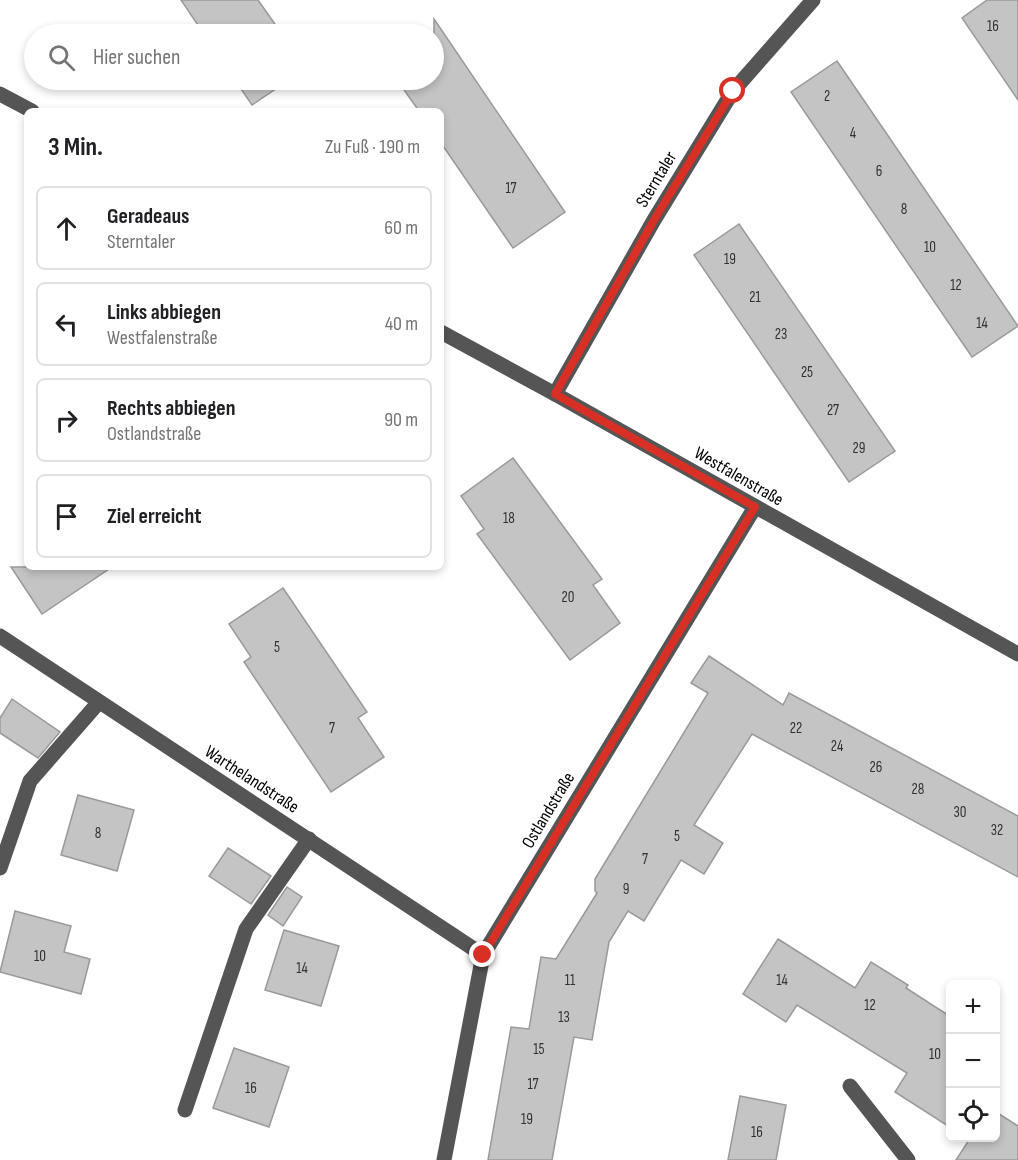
<!DOCTYPE html>
<html lang="de">
<meta charset="utf-8">
<style>
:root{--surface:#fff;--page:#f6f6f6;--text:#202124;--muted:#757577;--line:#e0e0e0}
body{margin:0;font-family:"Sofia Sans Condensed",sans-serif;background:var(--page);color:var(--text)}
.controls{position:absolute;right:18px;bottom:18px;display:grid;overflow:hidden;border-radius:9px;box-shadow:0 3px 9px #0003}
.controls button{width:54px;height:54px;display:grid;place-items:center;padding:0;border:0;border-bottom:2px solid var(--line);background:var(--surface);color:var(--text);font:30px sans-serif}
.stop{position:absolute;width:18px;height:18px;margin:-14px;border:4px solid #d93025;border-radius:50%;background:#fff}
.stop.end{background:#d93025;border-color:#fff;box-shadow:0 2px 6px #0008}
.list{margin:0;padding:0;list-style:none}
h2{display:flex;justify-content:space-between;align-items:center;height:78px;margin:0;padding:0 24px;font-size:26px}
h2 small{font-size:20px;font-weight:400;color:var(--muted)}
.list li{display:grid;grid-template-columns:39px 1fr auto;gap:18px;align-items:center;box-sizing:border-box;height:84px;margin:0 12px 12px;padding:0 12px;border:2px solid var(--line);border-radius:9px}
.list b{display:block;font-size:22px;white-space:nowrap}
.list p{margin:0;font-size:20px;white-space:nowrap;color:var(--muted)}
.list em{font-size:20px;font-style:normal;color:var(--muted)}
.icon{flex:none;width:33px;height:33px;fill:none;stroke:currentColor;stroke-width:2;stroke-linecap:round;stroke-linejoin:round}
.map{position:relative;flex:none;width:1018px;height:1160px;overflow:hidden}
.search{position:absolute;background:var(--surface);box-shadow:0 3px 9px #0003;left:24px;top:24px;width:420px;height:66px;display:flex;align-items:center;gap:15px;box-sizing:border-box;padding:0 21px;border-radius:33px;color:var(--muted);font-size:22px}
.panel{position:absolute;background:var(--surface);box-shadow:0 3px 9px #0003;left:24px;top:108px;width:420px;height:462px;border-radius:9px}
.map>svg:first-child{display:block}
.building{fill:#c4c4c4;stroke:#999;stroke-width:1.5}
.lines{fill:none;stroke-linecap:round;stroke-linejoin:round}
.minor{stroke:#555;stroke-width:15}
.route{stroke:#d93025;stroke-width:8}
.labels{text-anchor:middle;stroke-width:4.5;stroke-linejoin:round;paint-order:stroke}
.number-label{font-size:15px;fill:#313131}
.street-label{font-size:18px;fill:#000;stroke:#fff}
</style>
<div class="map">
<svg width="1018" height="1160" viewBox="0 0 1018 1160">
<rect width="100%" height="100%" fill="#fff"/>
<g class="building">
<path d="M 181,0 L 258,0 L 282,34 L 204,34 Z"/>
<path d="M 987,0 L 1018,0 L 1018,100 L 962,18 Z"/>
<path d="M 434,19 L 565,212 L 513,248 L 441,143 L 441,111 L 419,111 L 397,80 L 434,80 Z"/>
<path d="M 837,61 L 1018,326 L 972,357 L 791,92 Z"/>
<path d="M 235,80 L 289,80 L 252,105 Z"/>
<path d="M 739,224 L 895,451 L 849,482 L 694,255 Z"/>
<path d="M 513,458 L 602,579 L 593,585 L 620,623 L 570,660 L 477,534 L 484,529 L 461,496 Z"/>
<path d="M 11,567 L 112,567 L 42,614 Z"/>
<path d="M 283,588 L 367,712 L 358,718 L 384,757 L 331,792 L 244,662 L 251,657 L 229,624 Z"/>
<path d="M 709,656 L 783,705 L 789,693 L 1018,816 L 1018,877 L 752,734 L 694,825 L 723,843 L 704,874 L 681,860 L 644,921 L 628,911 L 609,942 L 592,1040 L 574,1037 L 552,1160 L 488,1160 L 511,1027 L 529,1029 L 541,957 L 556,959 L 597,893 L 595,891 L 595,879 L 708,693 L 691,683 Z"/>
<path d="M 12,699 L 60,732 L 38,758 L 0,733 L 0,718 Z"/>
<path d="M 78,795 L 134,810 L 117,871 L 61,855 Z"/>
<path d="M 228,848 L 271,876 L 251,904 L 209,876 Z"/>
<path d="M 287,887 L 302,897 L 283,926 L 268,915 Z"/>
<path d="M 15,911 L 71,926 L 64,952 L 90,959 L 81,994 L 0,972 Z"/>
<path d="M 284,930 L 339,946 L 321,1006 L 265,990 Z"/>
<path d="M 778,939 L 855,988 L 871,962 L 908,985 L 906,988 L 951,1017 L 951,1128 L 895,1092 L 907,1073 L 797,1005 L 786,1022 L 743,994 Z"/>
<path d="M 234,1048 L 289,1067 L 269,1127 L 213,1108 Z"/>
<path d="M 740,1096 L 786,1105 L 776,1160 L 728,1160 Z"/>
<path d="M 996,1112 L 1018,1126 L 1018,1160 L 956,1160 L 969,1140 L 966,1137 L 996,1137 Z"/>
</g>
<g class="lines">
<g class="minor">
<path d="M 0,94 L 32,111"/>
<path d="M 441,332 L 555,394 L 1018,654"/>
<path d="M 555,394 L 654,220 L 733,91 L 813,0"/>
<path d="M 0,636 L 483,955"/>
<path d="M 0,868 L 30,781 L 99,702"/>
<path d="M 850,1086 L 908,1160"/>
<path d="M 185,1110 L 246,929 L 309,839"/>
<path d="M 444,1160 L 483,955 L 755,507"/>
</g>
</g>
<g class="lines">
<path class="route" d="M 483,955 L 755,507 L 555,394 L 654,220 L 733,91"/>
</g>
<g class="labels">
<g class="number-label">
<text x="993" y="31">16</text>
<text x="827" y="101">2</text>
<text x="853" y="138">4</text>
<text x="879" y="176">6</text>
<text x="511" y="193">17</text>
<text x="904" y="214">8</text>
<text x="930" y="252">10</text>
<text x="730" y="264">19</text>
<text x="956" y="290">12</text>
<text x="755" y="302">21</text>
<text x="982" y="328">14</text>
<text x="781" y="339">23</text>
<text x="807" y="377">25</text>
<text x="833" y="415">27</text>
<text x="859" y="453">29</text>
<text x="509" y="523">18</text>
<text x="568" y="602">20</text>
<text x="277" y="652">5</text>
<text x="332" y="733">7</text>
<text x="796" y="733">22</text>
<text x="837" y="751">24</text>
<text x="876" y="772">26</text>
<text x="918" y="794">28</text>
<text x="960" y="817">30</text>
<text x="997" y="835">32</text>
<text x="98" y="838">8</text>
<text x="677" y="841">5</text>
<text x="645" y="864">7</text>
<text x="626" y="894">9</text>
<text x="40" y="961">10</text>
<text x="302" y="973">14</text>
<text x="570" y="985">11</text>
<text x="782" y="985">14</text>
<text x="870" y="1010">12</text>
<text x="564" y="1022">13</text>
<text x="539" y="1054">15</text>
<text x="935" y="1059">10</text>
<text x="533" y="1089">17</text>
<text x="251" y="1093">16</text>
<text x="527" y="1124">19</text>
<text x="757" y="1137">16</text>
</g>
<g class="street-label">
<text transform="translate(656 179) rotate(-59)" y="6">Sterntaler</text>
<text transform="translate(739 476) rotate(30)" y="6">Westfalenstraße</text>
<text transform="translate(252 779) rotate(33)" y="6">Warthelandstraße</text>
<text transform="translate(548 810) rotate(-59)" y="6">Ostlandstraße</text>
</g>
</g>
</svg>
<div class="controls">
<button>+</button>
<button>−</button>
<button><svg class="icon" aria-label="locate" viewBox="0 0 24 24"><circle cx="12" cy="12" r="6"/><path d="M12 2v4M12 18v4M2 12h4M18 12h4"/></svg></button>
</div>
<div class="stop" style="left:733px;top:91px"></div>
<div class="stop end" style="left:483px;top:955px"></div>
<div class="search"><svg class="icon" aria-label="search" viewBox="0 0 24 24"><circle cx="10" cy="10" r="6"/><path d="M15 15l6 6"/></svg>Hier suchen</div>
<section class="panel">
<h2>3 Min.<small>Zu Fuß · 190 m</small></h2>
<ul class="list">
<li><svg class="icon" aria-label="ahead" viewBox="0 0 24 24"><path d="M12 20V5M6 11l6-6 6 6"/></svg><div><b>Geradeaus</b><p>Sterntaler</p></div><em>60 m</em></li>
<li><svg class="icon" aria-label="left" viewBox="0 0 24 24"><path d="M17 20v-9H6M10 6l-5 5 5 5"/></svg><div><b>Links abbiegen</b><p>Westfalenstraße</p></div><em>40 m</em></li>
<li><svg class="icon" aria-label="right" viewBox="0 0 24 24"><path d="M7 20v-9h11M14 6l5 5-5 5"/></svg><div><b>Rechts abbiegen</b><p>Ostlandstraße</p></div><em>90 m</em></li>
<li><svg class="icon" aria-label="arrive" viewBox="0 0 24 24"><path d="M6 21V4h12l-3 4 3 4H6"/></svg><div><b>Ziel erreicht</b></div></li>
</ul>
</section>
</div>
